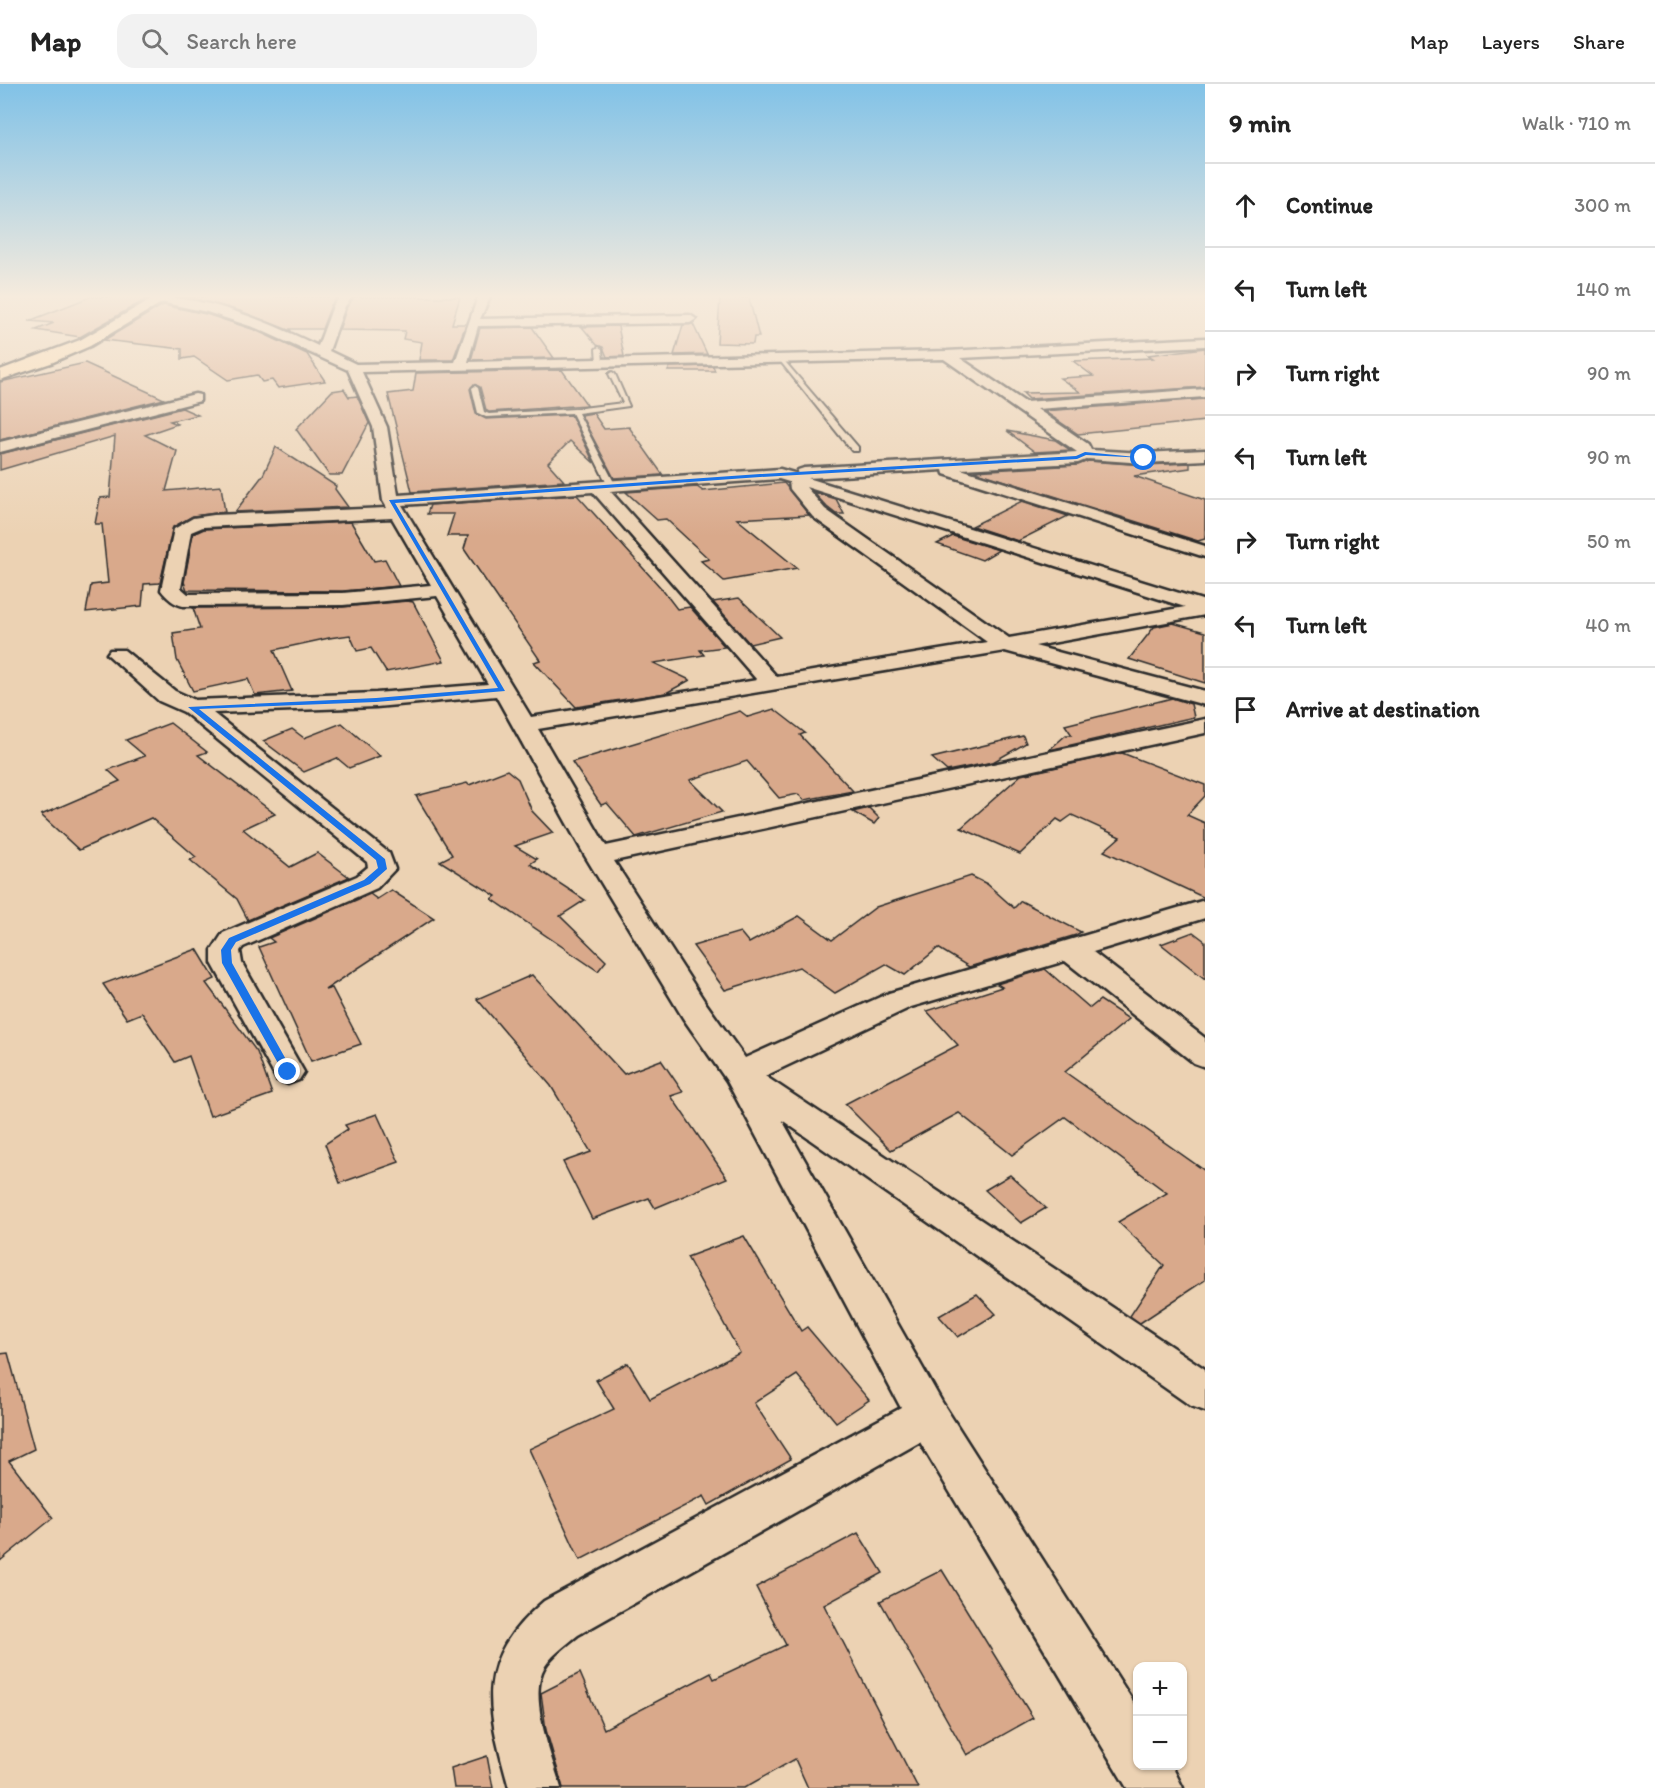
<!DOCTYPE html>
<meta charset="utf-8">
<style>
:root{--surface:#fff;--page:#f2f2f2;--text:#222;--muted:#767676;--line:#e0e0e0}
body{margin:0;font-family:Itim,sans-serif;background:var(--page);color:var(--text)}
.controls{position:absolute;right:18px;bottom:18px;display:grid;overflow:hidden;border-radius:12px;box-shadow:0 2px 4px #0004}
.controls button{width:54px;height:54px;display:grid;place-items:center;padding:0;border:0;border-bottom:2px solid var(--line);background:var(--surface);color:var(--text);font:30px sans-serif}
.stop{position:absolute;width:18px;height:18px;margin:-14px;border:4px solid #1a73e8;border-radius:50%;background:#fff}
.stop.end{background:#1a73e8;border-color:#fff;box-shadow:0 2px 6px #0008}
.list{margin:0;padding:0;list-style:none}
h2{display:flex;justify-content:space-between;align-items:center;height:78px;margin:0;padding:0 24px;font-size:26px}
h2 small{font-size:20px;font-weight:400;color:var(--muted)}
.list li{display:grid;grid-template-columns:39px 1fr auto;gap:18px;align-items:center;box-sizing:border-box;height:84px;padding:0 24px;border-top:2px solid var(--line)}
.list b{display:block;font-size:22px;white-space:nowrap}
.list em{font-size:20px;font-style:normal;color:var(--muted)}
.icon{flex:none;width:33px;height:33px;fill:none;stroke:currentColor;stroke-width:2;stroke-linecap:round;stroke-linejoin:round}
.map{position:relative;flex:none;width:1205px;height:1704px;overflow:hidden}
header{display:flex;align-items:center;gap:36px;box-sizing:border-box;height:84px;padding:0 30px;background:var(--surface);border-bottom:2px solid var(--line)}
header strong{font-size:28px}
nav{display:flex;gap:33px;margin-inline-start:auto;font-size:21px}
.search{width:420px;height:54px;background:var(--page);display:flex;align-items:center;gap:15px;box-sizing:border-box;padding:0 21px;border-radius:18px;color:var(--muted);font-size:22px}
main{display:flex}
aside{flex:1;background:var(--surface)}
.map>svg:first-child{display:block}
.building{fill:#d9a98b;stroke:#2b2b2b;stroke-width:1.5}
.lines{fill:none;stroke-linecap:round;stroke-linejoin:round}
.lane-casing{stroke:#2b2b2b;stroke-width:4}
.street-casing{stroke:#2b2b2b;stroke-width:5}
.primary-casing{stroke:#2b2b2b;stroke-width:5}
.lane{fill:#ecd2b3;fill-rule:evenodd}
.street{fill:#ecd2b3;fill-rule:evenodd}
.primary{fill:#fedbac;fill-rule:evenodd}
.route{fill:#1a73e8}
</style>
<header>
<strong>Map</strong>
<div class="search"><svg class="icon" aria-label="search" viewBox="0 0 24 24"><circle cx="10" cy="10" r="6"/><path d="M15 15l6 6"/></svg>Search here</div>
<nav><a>Map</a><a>Layers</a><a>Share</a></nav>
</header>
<main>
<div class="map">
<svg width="1205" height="1704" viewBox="0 0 1205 1704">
<rect width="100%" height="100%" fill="#ecd2b3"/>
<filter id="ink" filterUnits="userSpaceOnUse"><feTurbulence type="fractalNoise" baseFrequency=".0167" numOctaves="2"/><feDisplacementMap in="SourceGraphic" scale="12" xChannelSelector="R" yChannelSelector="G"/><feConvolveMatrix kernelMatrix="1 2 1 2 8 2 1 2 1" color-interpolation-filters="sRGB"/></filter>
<g filter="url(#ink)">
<g class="building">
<path d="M 90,213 L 150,213 L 80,253 L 36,246 L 54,239 L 29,237 Z"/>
<path d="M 184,213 L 337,213 L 331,221 L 322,245 L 290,245 L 291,247 L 240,227 Z"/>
<path d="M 354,213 L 460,213 L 452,240 L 466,240 L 453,276 L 419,276 L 422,258 L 403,255 L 405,247 L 339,246 L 347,223 Z"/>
<path d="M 720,214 L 749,214 L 759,253 L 754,253 L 753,260 L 717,259 Z"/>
<path d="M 163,221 L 206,230 L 255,246 L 307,270 L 325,297 L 278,304 L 272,296 L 262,298 L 257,291 L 228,296 L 194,273 L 182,275 L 182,265 L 104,256 Z"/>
<path d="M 693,240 L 707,270 L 674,271 L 683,241 Z"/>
<path d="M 618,242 L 624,272 L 607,273 L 603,263 L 597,261 L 582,243 Z"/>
<path d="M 532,243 L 554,274 L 471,276 L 480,244 Z"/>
<path d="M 1205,264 L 1205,303 L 1029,315 L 1023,309 L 1080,308 L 1060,294 L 1093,292 L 1073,277 L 1153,274 L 1148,271 Z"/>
<path d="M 85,279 L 164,315 L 0,356 L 0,298 Z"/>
<path d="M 713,282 L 715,287 L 668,287 L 670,283 Z"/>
<path d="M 562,286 L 587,321 L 489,328 L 486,326 L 480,303 L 474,300 L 470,305 L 476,330 L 486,335 L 571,331 L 594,379 L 570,357 L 548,379 L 564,397 L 412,408 L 388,310 L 413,307 L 416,289 Z"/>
<path d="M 344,305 L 349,313 L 357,312 L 369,339 L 342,391 L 329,391 L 296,345 L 332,307 Z"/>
<path d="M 1205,315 L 1205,337 L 1078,350 L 1044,327 Z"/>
<path d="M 182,324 L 198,331 L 170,337 L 177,340 L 145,351 L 177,367 L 166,407 L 221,402 L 225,428 L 193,432 L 173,443 L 160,499 L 144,500 L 142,522 L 86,528 L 91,501 L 108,499 L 102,440 L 95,440 L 100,414 L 110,413 L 115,352 L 0,386 L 0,370 Z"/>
<path d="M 593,329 L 604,345 L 629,343 L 663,391 L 614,394 L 581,331 Z"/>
<path d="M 1007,347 L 1055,356 L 1070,366 L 1035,368 Z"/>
<path d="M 276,363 L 336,402 L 335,405 L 348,423 L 235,428 L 263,391 Z"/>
<path d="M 1088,377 L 1144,381 L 1190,379 L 1190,384 L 1134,392 L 1205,416 L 1205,455 L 1198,457 L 974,387 L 1078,381 Z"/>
<path d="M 784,399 L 809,431 L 737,435 L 797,484 L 724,497 L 701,477 L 709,475 L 666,435 L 657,436 L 626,408 L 697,403 L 703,407 Z"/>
<path d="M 813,408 L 836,415 L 844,430 L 836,430 L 827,423 Z"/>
<path d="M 577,411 L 661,504 L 677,525 L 690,523 L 725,563 L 700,566 L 704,571 L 654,579 L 690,596 L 666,609 L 576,623 L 534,578 L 540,576 L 464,465 L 468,452 L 447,452 L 454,430 L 427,430 L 430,421 Z"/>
<path d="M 1022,417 L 1068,432 L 1018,457 L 972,442 Z"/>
<path d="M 351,438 L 374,477 L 385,475 L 399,502 L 343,507 L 187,506 L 184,498 L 193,450 L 204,445 Z"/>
<path d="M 953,452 L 999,466 L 982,476 L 937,460 Z"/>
<path d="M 739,514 L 780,553 L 750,560 L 713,518 Z"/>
<path d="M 407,517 L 413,518 L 444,577 L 386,588 L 371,564 L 357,567 L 350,551 L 329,554 L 274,566 L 292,607 L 255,611 L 248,595 L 193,607 L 177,576 L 173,549 L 200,545 L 193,524 L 343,523 Z"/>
<path d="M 1173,539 L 1205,548 L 1205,599 L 1129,575 L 1154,543 Z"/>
<path d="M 1172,614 L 1191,620 L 1194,633 L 1049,666 L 1066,651 L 1072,651 L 1065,641 Z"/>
<path d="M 774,625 L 805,649 L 800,651 L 853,707 L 804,716 L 798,710 L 779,714 L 747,677 L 690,696 L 722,728 L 636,753 L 607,719 L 601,721 L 572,678 L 740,627 L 748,633 Z"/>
<path d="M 170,639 L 207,668 L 198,671 L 275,730 L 243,745 L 290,783 L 317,769 L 349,793 L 248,836 L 237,815 L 190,776 L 196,773 L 151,734 L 79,766 L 41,731 L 120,697 L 108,686 L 145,672 L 126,656 Z"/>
<path d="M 342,639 L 380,672 L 349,684 L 337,674 L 304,688 L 263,657 L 292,645 L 304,654 Z"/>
<path d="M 1023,652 L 1026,659 L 993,678 L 947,687 L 932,674 Z"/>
<path d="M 1122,669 L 1205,701 L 1205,712 L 1187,731 L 1205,739 L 1205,814 L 1104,767 L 1120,753 L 1072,731 L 1062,738 L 1057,735 L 1020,770 L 961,744 L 1021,691 Z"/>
<path d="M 507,686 L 518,695 L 532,727 L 553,749 L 515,762 L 537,775 L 530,780 L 585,816 L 560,832 L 606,877 L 598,887 L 492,815 L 496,812 L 440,777 L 452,771 L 416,712 L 467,699 L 469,701 Z"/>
<path d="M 869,724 L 879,734 L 874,740 L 853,728 Z"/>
<path d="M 971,792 L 987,800 L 1014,824 L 1021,817 L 1081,848 L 1076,851 L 969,883 L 938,864 L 905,891 L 886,880 L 835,909 L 799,883 L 725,906 L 693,862 L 740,848 L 749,859 L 799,832 L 832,856 L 876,823 Z"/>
<path d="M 391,806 L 434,834 L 325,906 L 332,904 L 361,960 L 311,977 L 259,863 L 274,858 L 269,854 L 370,810 L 377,815 Z"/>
<path d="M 1193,848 L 1205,857 L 1205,895 L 1161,860 Z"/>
<path d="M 197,865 L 215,895 L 206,899 L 257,968 L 272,1010 L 210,1032 L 189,972 L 175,978 L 142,929 L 127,935 L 103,900 Z"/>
<path d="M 1045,885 L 1090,924 L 1100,916 L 1129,935 L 1065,988 L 1205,1087 L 1205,1196 L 1140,1239 L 1130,1232 L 1164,1181 L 1118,1138 L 1167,1109 L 1065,1033 L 1012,1071 L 959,1029 L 891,1066 L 845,1020 L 958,961 L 927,927 L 1002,903 L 997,900 Z"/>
<path d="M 532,891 L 624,990 L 661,976 L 683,1008 L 671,1012 L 727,1094 L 655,1124 L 649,1114 L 592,1135 L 563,1078 L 591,1068 L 551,1002 L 477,915 Z"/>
<path d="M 377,1030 L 399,1078 L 340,1099 L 325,1060 L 348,1045 L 345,1041 Z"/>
<path d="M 1010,1091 L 1046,1124 L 1021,1139 L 985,1106 Z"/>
<path d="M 744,1152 L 801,1247 L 807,1243 L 869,1316 L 836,1338 L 797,1291 L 754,1319 L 791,1375 L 709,1421 L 704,1412 L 580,1476 L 529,1365 L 614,1325 L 596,1296 L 628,1279 L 650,1315 L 740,1269 L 687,1173 Z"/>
<path d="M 977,1210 L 996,1230 L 958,1253 L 939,1232 Z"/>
<path d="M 8,1269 L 34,1365 L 9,1377 L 53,1434 L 0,1477 L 0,1270 Z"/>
<path d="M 858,1449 L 883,1489 L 824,1521 L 918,1704 L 808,1704 L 795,1675 L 744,1704 L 563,1704 L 546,1646 L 541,1609 L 580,1589 L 604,1645 L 711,1589 L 714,1595 L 786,1561 L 756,1503 Z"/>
<path d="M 942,1486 L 1033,1634 L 967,1671 L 880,1517 Z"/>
<path d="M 487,1672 L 493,1704 L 454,1704 L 451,1684 Z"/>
</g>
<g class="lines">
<defs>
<g id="lane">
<path d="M 599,263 L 602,265 L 603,278 L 600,280 L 597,278 L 596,265 Z"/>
<path d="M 777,273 L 781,273 L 858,363 L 858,367 L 852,367 Z"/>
<path d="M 612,288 L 615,290 L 629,322 L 578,329 L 616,402 L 612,404 L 608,402 L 572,329 L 486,333 L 478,329 L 472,304 L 475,302 L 478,304 L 484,328 L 489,330 L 574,325 L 623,319 L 609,290 Z"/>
</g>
<g id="street">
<path d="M 156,213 C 210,213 270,239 318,262 L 333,222 L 340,213 L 352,213 L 345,222 L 329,267 L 356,280 L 455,278 L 478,213 L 490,213 L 480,235 L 690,231 L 696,235 L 690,239 L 478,242 L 468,278 L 947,267 L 1205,254 L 1205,262 L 960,274 L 1025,318 L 1205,305 L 1205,313 L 1037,325 L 1088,360 L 1091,366 L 1144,369 L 1205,366 L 1205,376 L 1144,379 L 1088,375 L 1078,379 L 961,385 L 1205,462 L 1205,473 L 944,390 L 943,386 L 808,394 L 1205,517 L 1205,531 L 1035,562 L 1205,607 L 1205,621 L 1005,567 L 538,645 L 606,762 L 1205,635 L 1205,649 L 614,777 L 705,918 L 745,974 L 889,909 L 1205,816 L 1205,834 L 1093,868 L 1205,954 L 1205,983 L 1194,979 L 1065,877 L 911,923 L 765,992 L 1205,1285 L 1205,1327 L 1191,1322 L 782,1036 L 942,1318 L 1138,1625 L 1138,1682 L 1172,1682 L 1183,1704 L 1127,1704 L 920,1358 L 578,1551 C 566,1561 548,1573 542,1588 C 530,1619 552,1674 561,1704 L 509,1704 C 487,1623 473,1577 544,1517 L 901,1324 L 727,997 L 683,934 L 585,772 L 496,612 L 376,623 L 213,629 L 389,769 L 395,785 L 377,804 L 243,863 L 240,867 L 242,879 L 304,988 L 299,996 L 288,1000 L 277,996 L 212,879 L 212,866 L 223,849 L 357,792 L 368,783 L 367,778 L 184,628 L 159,617 L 107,570 L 110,566 L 124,566 L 175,607 L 195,616 L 376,609 L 488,600 L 437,512 L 343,521 L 183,522 C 174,520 167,514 161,506 L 174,445 L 193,434 L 214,431 L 387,424 L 383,417 L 373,343 L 348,286 L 256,244 L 207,228 L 156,217 ZM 944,275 L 1077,368 L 804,384 L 798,386 L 797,390 L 780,385 L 398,411 L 387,343 L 362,288 ZM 779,395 L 789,398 L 790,405 L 813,433 L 987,558 L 777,593 L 610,407 ZM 806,403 L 1185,523 L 1009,554 L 825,425 ZM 593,408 L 757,596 L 531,633 L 402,421 ZM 392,434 L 431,501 L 343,509 L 188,510 L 181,504 L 191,448 L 203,443 Z"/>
<path d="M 195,310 L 200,311 L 200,317 L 0,368 L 0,358 Z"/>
</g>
<path id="primary" d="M 155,213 L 171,213 L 90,262 L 51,279 L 0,296 L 0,286 L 80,256 Z"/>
</defs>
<use href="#lane" class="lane-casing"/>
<use href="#street" class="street-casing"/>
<use href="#primary" class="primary-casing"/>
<use href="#lane" class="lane"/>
<use href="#street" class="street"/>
<use href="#primary" class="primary"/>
</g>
</g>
<linearGradient id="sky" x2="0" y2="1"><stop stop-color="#81c2e7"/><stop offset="0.47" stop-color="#f6ebdd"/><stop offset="1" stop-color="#f6ebdd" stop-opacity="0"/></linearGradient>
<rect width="1205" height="452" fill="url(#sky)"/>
<path class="route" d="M 1085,368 L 1146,374 L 1086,371 L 1077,375 L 760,393 L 395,419 L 505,607 L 376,618 L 199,625 L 385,775 L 387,785 L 370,800 L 236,858 L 231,866 L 232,879 L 293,988 L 292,990 L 284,990 L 222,879 L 221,866 L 229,854 L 364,796 L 378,784 L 376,776 L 188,623 L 376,614 L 498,604 L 389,416 L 760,390 L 1076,372 Z"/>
</svg>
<div class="controls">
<button>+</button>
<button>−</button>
</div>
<div class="stop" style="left:1144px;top:374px"></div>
<div class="stop end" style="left:288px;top:988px"></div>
</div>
<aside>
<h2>9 min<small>Walk · 710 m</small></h2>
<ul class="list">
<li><svg class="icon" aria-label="ahead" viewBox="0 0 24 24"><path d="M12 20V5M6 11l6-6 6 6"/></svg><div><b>Continue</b></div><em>300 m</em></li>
<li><svg class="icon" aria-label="left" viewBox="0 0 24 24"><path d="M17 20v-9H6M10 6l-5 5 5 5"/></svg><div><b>Turn left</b></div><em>140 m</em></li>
<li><svg class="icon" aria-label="right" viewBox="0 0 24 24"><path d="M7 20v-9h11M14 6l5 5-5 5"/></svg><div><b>Turn right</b></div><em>90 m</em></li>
<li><svg class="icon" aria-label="left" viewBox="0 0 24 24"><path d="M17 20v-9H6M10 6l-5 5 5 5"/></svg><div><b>Turn left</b></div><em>90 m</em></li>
<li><svg class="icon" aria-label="right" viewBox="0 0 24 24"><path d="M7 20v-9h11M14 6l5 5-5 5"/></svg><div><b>Turn right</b></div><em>50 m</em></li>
<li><svg class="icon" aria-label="left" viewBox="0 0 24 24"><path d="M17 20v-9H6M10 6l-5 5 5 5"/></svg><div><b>Turn left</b></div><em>40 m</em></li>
<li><svg class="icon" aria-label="arrive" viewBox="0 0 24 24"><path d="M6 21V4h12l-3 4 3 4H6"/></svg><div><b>Arrive at destination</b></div></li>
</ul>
</aside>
</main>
